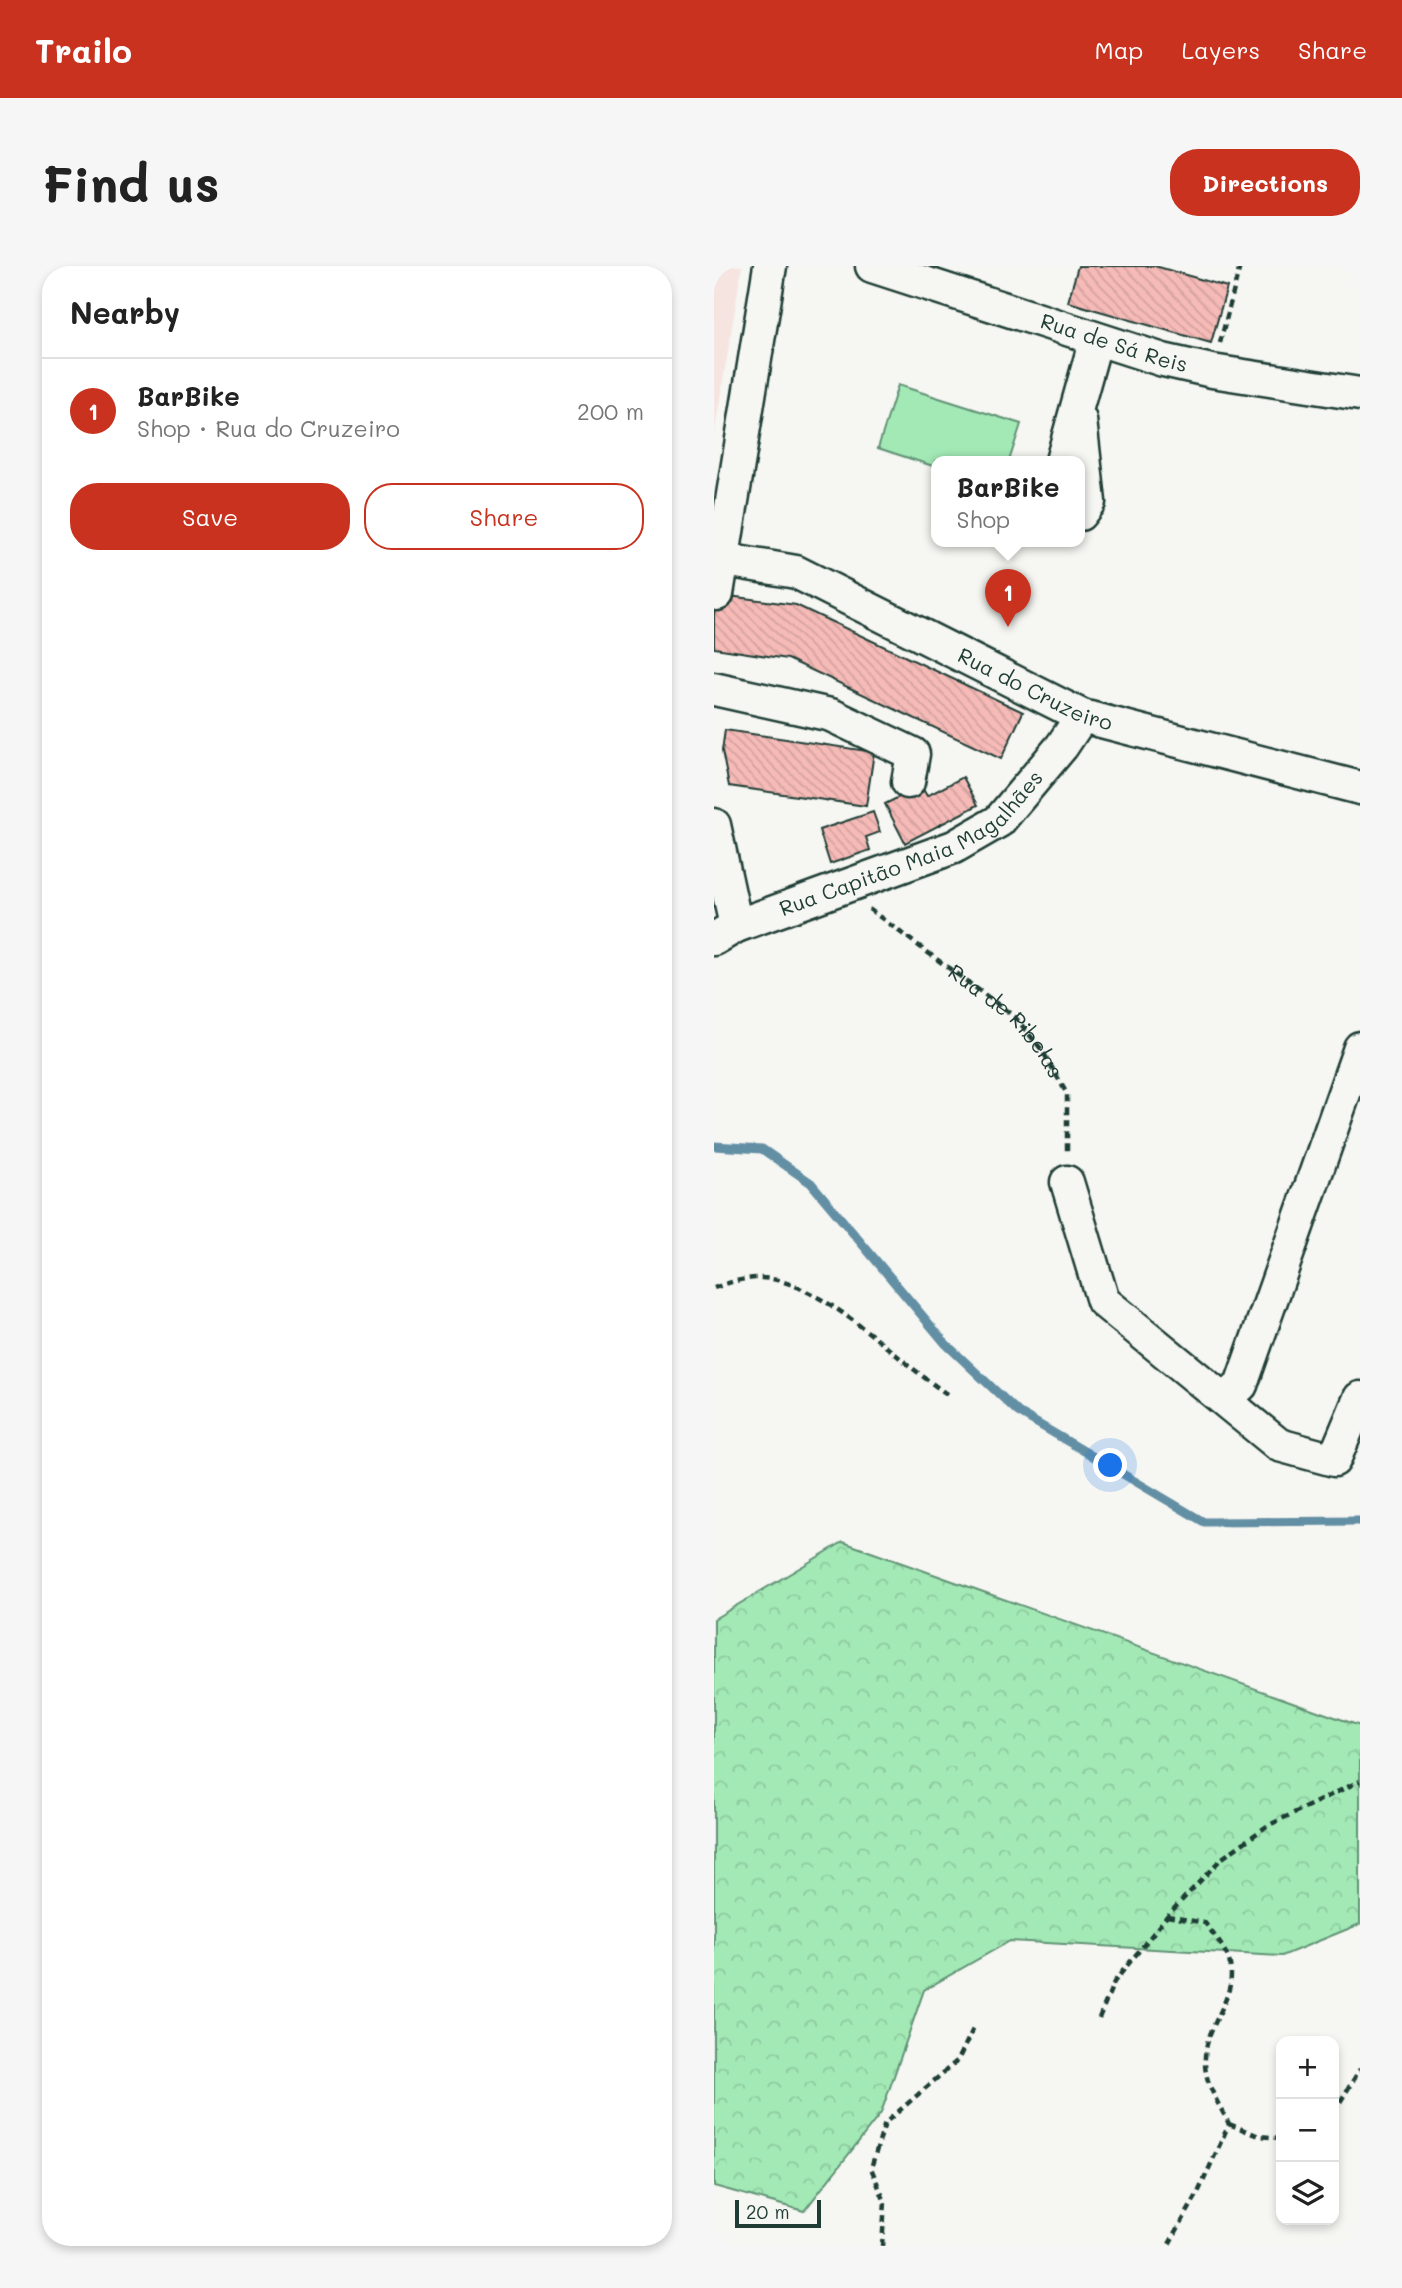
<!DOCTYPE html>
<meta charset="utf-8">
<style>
:root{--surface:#fff;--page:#f6f6f6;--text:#222;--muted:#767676;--line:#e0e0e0;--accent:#c8321e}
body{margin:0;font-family:Mali,sans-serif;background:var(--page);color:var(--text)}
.controls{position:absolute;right:21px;bottom:21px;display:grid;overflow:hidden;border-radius:14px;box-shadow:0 4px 10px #0003}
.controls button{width:63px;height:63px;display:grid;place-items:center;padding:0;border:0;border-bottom:2px solid var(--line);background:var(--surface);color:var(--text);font:35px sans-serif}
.scale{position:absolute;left:21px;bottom:18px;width:86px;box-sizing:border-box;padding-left:7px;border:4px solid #1f3d34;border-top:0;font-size:19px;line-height:24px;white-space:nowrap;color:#1f3d34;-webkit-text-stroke:5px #f6f6f2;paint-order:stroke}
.you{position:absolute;left:397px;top:1200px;width:24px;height:24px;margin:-18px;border:5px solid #fff;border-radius:50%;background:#1a73e8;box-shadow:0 0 0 10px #1a73e833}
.badge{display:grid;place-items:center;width:46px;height:46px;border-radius:50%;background:var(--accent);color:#fff;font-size:23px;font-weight:700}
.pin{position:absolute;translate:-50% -58px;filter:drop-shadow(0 2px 4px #0008)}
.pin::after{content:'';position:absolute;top:37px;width:24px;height:21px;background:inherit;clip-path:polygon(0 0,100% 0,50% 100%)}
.popup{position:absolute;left:217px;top:190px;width:154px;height:91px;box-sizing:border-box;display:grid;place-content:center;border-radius:14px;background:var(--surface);filter:drop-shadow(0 2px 5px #0005);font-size:23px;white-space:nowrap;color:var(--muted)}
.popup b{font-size:26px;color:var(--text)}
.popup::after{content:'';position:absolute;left:50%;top:100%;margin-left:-14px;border:14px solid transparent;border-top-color:var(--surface)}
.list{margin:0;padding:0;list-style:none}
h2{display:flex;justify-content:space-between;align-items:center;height:91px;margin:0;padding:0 28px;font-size:30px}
h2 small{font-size:23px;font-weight:400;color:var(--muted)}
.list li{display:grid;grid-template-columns:46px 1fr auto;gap:21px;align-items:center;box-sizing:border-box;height:105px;padding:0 28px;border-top:2px solid var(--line)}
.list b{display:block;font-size:26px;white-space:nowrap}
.list p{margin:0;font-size:23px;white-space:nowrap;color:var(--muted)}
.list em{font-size:23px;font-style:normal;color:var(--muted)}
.actions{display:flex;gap:14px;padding:21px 28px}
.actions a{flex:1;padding:16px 0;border:2px solid var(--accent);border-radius:28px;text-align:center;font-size:24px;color:var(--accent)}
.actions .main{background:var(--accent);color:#fff}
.icon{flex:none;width:38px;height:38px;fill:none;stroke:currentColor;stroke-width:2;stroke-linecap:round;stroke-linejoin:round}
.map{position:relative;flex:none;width:646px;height:1980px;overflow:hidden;border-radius:28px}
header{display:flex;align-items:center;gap:42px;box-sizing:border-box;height:98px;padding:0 35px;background:var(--accent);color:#fff}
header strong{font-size:33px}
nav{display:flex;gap:38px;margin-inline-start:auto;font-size:24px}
.intro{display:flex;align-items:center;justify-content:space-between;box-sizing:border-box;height:168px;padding:0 42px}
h1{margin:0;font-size:49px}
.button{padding:18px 32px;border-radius:28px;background:var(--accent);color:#fff;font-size:24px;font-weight:700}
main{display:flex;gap:42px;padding:0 42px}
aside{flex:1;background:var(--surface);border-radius:28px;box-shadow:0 4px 10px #0003}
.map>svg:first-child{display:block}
.built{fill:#f6e4e0}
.forest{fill:url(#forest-crowns);stroke:#619375;stroke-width:2}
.pitch{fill:#a3e9b6;stroke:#619375;stroke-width:2}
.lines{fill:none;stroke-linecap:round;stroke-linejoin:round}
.stream{stroke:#638fa4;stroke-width:9}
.building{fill:url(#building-back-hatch);stroke:#1f3d34;stroke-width:2}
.minor-casing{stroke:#1f3d34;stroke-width:37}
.path{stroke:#1f3d34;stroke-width:4.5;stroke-dasharray:7 5;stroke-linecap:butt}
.minor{stroke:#f6f6f2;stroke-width:32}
.labels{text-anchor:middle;stroke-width:5;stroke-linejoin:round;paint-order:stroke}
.street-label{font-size:21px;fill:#1f3d34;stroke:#f6f6f2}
</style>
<header>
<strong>Trailo</strong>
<nav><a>Map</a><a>Layers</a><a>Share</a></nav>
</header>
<div class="intro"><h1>Find us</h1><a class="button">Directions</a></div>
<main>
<aside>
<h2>Nearby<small></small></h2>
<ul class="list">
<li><span class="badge">1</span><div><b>BarBike</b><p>Shop · Rua do Cruzeiro</p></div><em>200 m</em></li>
</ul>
<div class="actions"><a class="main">Save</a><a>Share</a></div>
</aside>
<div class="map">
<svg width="646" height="1980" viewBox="0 0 646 1980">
<defs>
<pattern id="forest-crowns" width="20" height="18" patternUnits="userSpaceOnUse" patternTransform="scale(1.75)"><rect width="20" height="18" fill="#a3e9b6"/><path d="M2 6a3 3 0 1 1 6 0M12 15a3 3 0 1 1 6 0" fill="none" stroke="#8cc99d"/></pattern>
<pattern id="building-back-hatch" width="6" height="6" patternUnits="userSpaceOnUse" patternTransform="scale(1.75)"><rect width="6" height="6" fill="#f6bab7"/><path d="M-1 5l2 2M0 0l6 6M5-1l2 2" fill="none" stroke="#d2a19e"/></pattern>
</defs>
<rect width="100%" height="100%" fill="#f6f6f2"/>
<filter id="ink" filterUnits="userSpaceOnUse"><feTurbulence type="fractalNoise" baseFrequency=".0143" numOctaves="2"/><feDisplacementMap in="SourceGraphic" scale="14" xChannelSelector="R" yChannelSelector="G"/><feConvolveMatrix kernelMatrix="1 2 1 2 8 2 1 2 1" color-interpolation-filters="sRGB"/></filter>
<g filter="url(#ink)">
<path class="built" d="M 0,0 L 28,0 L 0,169 Z"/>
<path class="forest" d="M 129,1276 L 646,1460 L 646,1658 L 568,1690 L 296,1675 L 210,1724 L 167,1847 L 90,1945 L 0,1920 L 0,1353 Z"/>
<path class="pitch" d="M 184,119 L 307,158 L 295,195 L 222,195 L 222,201 L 164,182 Z"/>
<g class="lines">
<path class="stream" d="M 0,880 L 48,883 L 97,917 L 232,1078 L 304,1146 L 490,1256 L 646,1255"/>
</g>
<g class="building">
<path d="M 364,0 L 441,0 L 513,21 L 497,77 L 354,36 Z"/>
<path d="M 0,328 L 82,339 L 309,446 L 287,493 L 74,393 L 0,382 Z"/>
<path d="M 11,464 L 160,486 L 152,540 L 15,520 L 8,485 Z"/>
<path d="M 249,511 L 264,539 L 191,577 L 171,538 L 207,520 L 213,530 Z"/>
<path d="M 159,546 L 166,566 L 152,571 L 156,584 L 116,598 L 105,564 Z"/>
</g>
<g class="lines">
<defs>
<g id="minor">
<path id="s2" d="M 158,0 L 449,94 L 498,105 L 646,128"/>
<path d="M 348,195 L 382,73"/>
<path d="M 366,248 L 375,236 L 366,154"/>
<path id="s3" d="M 0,292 L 82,306 L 368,450 L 646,522"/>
<path d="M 3,328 L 56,0"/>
<path d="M 0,423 L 117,449 L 199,488 L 194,516"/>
<path d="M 0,559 L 22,660"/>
<path id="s4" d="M 0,673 L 22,660 L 240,581 L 285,555 L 348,480 L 368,450"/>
<path d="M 353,916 L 389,1035 L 565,1179 L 620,1194 L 646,1132"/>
<path d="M 505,1129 L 517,1127 L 527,1119 L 646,782"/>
</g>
</defs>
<use href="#minor" class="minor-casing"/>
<g class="path">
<path d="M 506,77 L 526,0"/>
<path id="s1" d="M 155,643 L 301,751 L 328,784 L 353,828 L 353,887"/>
<path d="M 0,1022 C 20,1014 42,1009 63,1014 C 124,1030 182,1094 233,1128"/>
<path d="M 453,1650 L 491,1657 C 499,1668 514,1685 516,1699 C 523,1734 489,1761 491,1797 C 491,1818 506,1840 515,1858 L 483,1929 L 454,1980"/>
<path d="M 385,1752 L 400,1716 L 453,1650 L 507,1593 L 553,1560 L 646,1515"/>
<path d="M 620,1846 L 646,1803"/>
<path d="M 515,1858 L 545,1870 L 567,1872"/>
<path d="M 168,1980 L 171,1936 L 157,1902 L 171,1857 L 244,1794 L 260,1761"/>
</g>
<use href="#minor" class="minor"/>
</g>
</g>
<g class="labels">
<g class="street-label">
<text dy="7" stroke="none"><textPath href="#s2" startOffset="254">Rua de Sá Reis</textPath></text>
<text dy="7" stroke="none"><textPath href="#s3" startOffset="350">Rua do Cruzeiro</textPath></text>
<text dy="7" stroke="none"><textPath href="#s4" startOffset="222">Rua Capitão Maia Magalhães</textPath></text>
<text dy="7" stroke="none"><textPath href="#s1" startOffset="178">Rua de Ribelas</textPath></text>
</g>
</g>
</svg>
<div class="controls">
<button>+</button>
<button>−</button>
<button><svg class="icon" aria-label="layers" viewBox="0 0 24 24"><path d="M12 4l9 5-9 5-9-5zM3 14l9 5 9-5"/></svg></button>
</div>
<div class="scale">20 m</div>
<div class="you"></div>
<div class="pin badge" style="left:294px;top:361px">1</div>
<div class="popup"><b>BarBike</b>Shop</div>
</div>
</main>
